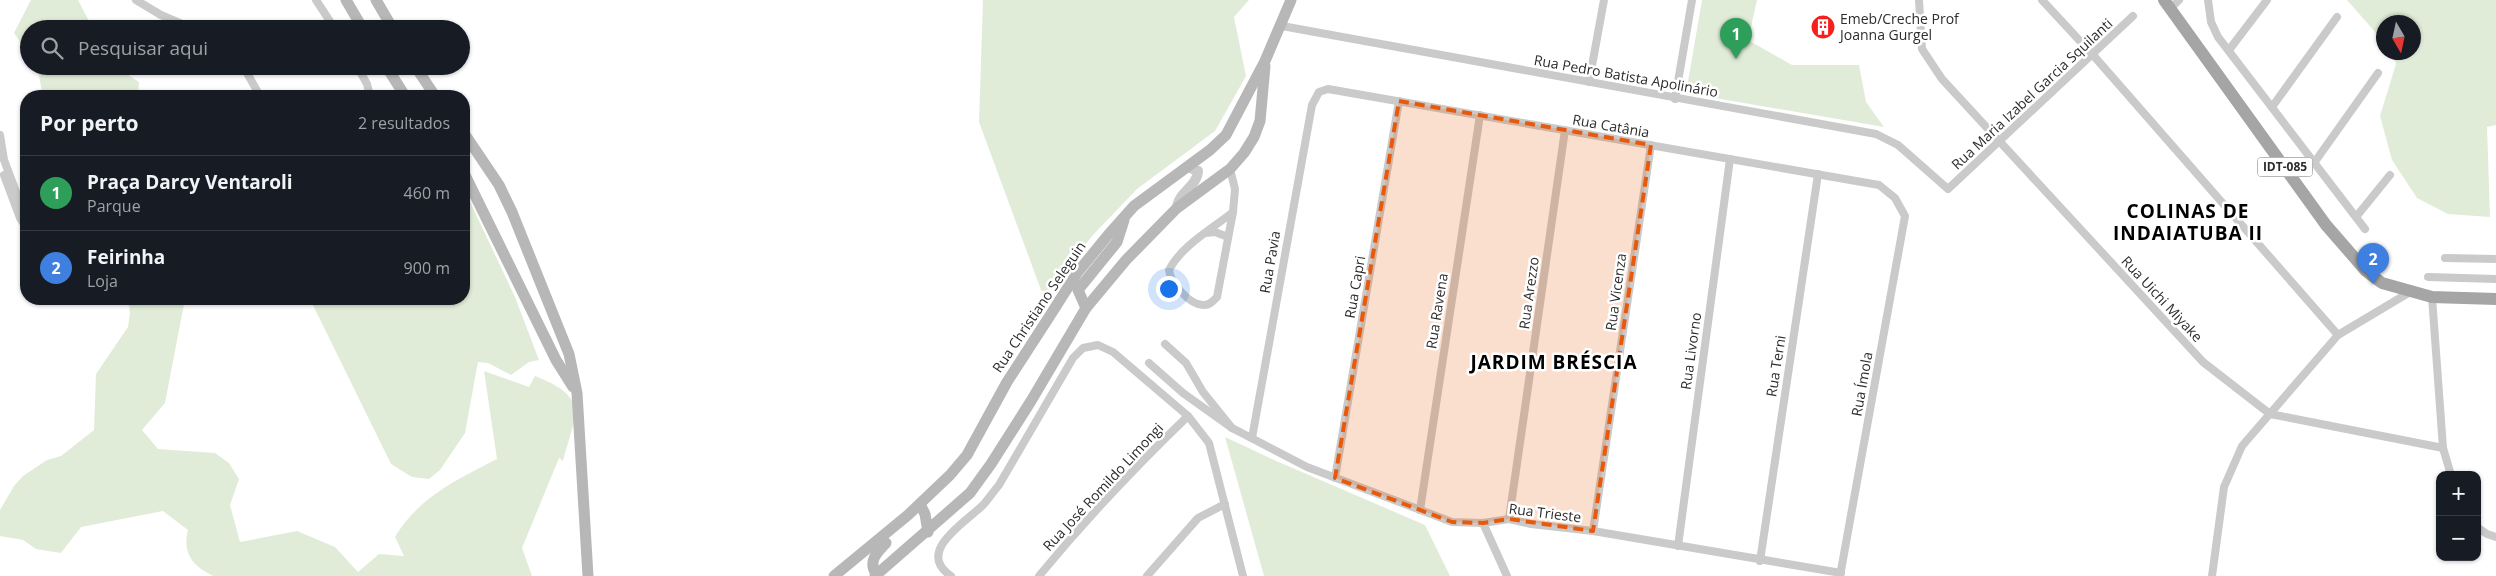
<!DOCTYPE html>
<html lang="pt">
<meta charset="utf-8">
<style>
:root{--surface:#171b24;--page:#242831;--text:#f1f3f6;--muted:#9ea1a6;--line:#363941;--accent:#f51f1d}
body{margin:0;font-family:"Open Sans",sans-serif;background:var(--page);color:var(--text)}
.controls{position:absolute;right:15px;bottom:15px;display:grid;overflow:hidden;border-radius:10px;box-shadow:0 1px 4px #0004}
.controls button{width:45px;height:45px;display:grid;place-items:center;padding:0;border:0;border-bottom:1px solid var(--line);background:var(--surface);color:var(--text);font:25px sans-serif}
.compass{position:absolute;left:2376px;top:15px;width:45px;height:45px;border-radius:50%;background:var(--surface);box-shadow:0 1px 4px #0004;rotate:171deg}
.you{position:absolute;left:1168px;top:288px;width:18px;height:18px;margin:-12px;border:4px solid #fff;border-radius:50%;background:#1a73e8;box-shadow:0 0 0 8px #1a73e833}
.badge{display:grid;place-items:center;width:32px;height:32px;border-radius:50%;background:var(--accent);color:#fff;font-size:16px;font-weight:700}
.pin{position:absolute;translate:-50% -41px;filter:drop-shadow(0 1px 2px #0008)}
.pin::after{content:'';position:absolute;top:26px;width:18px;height:15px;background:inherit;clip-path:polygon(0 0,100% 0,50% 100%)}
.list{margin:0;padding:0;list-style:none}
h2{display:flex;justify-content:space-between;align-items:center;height:65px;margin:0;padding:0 20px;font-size:21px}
h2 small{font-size:16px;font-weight:400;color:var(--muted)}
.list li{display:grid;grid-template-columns:32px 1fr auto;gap:15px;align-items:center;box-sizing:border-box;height:75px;padding:0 20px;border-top:1px solid var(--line)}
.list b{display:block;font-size:19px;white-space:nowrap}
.list p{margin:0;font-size:16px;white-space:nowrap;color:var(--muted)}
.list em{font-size:16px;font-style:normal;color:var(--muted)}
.icon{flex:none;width:28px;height:28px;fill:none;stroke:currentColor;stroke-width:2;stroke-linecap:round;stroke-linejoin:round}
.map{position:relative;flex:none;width:2496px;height:576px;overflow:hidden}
.search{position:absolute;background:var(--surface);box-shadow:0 1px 4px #0004;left:20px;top:20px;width:450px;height:55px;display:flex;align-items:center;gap:12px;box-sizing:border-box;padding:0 18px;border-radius:28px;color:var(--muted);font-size:19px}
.panel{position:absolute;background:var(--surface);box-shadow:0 1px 4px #0004;left:20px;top:90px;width:450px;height:215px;border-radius:20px}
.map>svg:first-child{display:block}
.green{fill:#e1ecd8}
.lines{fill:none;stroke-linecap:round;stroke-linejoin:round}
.minor{stroke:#cacaca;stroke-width:8}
.tertiary{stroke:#cacaca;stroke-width:10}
.secondary{stroke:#b7b7b7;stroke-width:11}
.primary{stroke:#a5a5a5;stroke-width:12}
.marked{fill:#e8590c;fill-opacity:0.2;stroke:#e8590c;stroke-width:4;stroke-dasharray:10 6;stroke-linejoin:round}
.labels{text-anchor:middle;stroke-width:5;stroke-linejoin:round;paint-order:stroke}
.shield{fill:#fff;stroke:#6c6c6c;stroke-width:1}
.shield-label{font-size:12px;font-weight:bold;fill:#2d2d2d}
.poi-label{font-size:14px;fill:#2d2d2d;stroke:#fff;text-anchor:start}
.street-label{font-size:14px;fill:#2d2d2d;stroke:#fff}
.district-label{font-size:19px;font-weight:bold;letter-spacing:1px;fill:#000;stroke:#fff}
</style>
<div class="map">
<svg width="2496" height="576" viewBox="0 0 2496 576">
<rect width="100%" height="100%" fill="#fff"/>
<g class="green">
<path d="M 31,0 L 78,0 L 93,29 L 29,29 L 29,55 L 14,33 Z"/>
<path d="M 983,0 L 1249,0 L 1234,17 L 1246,76 L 1215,131 L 1137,189 L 1093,235 L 1046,294 L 1041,290 L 979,122 Z"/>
<path d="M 1702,0 L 1757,0 L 1748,40 L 1792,65 L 1859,65 L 1866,102 L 1884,127 L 1686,93 Z"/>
<path d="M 2347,0 L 2496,0 L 2496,125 L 2487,127 L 2490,217 L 2448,214 L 2417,198 L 2392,160 L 2380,116 L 2396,64 L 2393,53 L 2414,52 L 2414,22 L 2384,22 L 2383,41 Z"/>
<path d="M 37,66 L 114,66 L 139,82 L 138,96 L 43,96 Z"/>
<path d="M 464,189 L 515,297 L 539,360 L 529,362 L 511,375 L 488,363 L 478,362 L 465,433 L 440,470 L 429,479 L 412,477 L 391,464 L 310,299 L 464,299 Z"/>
<path d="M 128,299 L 185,299 L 165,403 L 142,430 L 158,449 L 215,453 L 229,463 L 239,479 L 230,505 L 240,542 L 297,531 L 335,547 L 358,572 L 379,554 L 404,556 L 395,537 C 419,497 456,480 497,459 L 484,371 L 529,387 L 535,376 C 591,398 575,414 563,461 L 559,458 L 522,548 L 532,576 L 213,576 C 193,566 182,554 188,530 L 163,511 L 81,527 L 61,553 L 36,549 L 23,540 L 0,536 L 0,510 L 14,486 L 23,476 L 47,460 L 61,456 L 94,430 L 96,374 L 128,327 L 130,313 Z"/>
<path d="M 1225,437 L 1274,460 L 1425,525 L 1450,576 L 1264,576 Z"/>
</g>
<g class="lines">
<g class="minor">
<path d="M 136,0 L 161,15 L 194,29"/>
<path d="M 316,0 L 335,29"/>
<path d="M 1919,0 L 1922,49 L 1942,79 L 2203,362 L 2270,414 L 2443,448"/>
<path d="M 2042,0 L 2093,55 L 2338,335"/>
<path d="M 2208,0 L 2211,22 L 2218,37 L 2365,229"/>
<path d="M 2171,8 L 2179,0"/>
<path d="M 1282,26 L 1876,134 L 1898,145 L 1948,189 L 2133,16"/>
<path d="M 2229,50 L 2267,0"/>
<path d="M 243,66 L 260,96"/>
<path d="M 357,66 L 367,84 L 370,96"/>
<path d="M 1589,82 L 1604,0"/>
<path d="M 1675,99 L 1692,0"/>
<path d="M 2272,107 L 2337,17"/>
<path d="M 0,135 L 4,160 L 26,218"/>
<path d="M 2314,163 L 2378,73"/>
<path d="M 1230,169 L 1235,189 L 1233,212 L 1217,297 C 1213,301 1210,305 1204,305 C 1190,306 1170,282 1169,270 C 1182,245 1212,229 1233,212"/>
<path d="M 4,175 L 20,218 L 26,227"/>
<path d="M 2356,217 L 2390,175"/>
<path d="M 1206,233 L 1215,232 L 1228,237"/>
<path d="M 2445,258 L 2496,259"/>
<path d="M 2428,277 L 2496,279"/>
<path d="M 2432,297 L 2443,448 L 2451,475"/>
<path d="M 1149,363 L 1183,393 L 1232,428 L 1203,392 L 1186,363 L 1165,344"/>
<path d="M 1232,428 L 1307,467 L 1452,522 L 1483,523 L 1509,519 L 1531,524 L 1593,531 L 1841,573"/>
<path d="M 1252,438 L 1312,105 L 1319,92 L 1328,89 L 1879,185 L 1895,198 L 1905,216 L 1840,576"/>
<path d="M 1335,478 L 1399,101"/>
<path d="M 1420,510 L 1480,115"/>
<path d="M 1509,519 L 1565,130"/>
<path d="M 1483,523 L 1507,576"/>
<path d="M 2477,527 L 2487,534 L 2496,537"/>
<path d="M 1593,531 L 1651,145"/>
<path d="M 1678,546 L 1730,159"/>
<path d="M 1760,561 L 1818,174"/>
<path d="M 951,576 C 914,551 968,521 984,504 C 989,498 994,491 999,485 L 1073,358 L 1083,348 L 1098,345 L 1113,352 L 1188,416 L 1209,443 L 1243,576"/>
<path d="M 1039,576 C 1086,519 1135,467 1188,416"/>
<path d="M 1147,576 L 1198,518 L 1225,504"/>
<path d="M 2212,576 L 2224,487 L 2242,446 L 2338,335 L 2410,292"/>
</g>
<path class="tertiary" d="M 1177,208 C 1178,192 1197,187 1198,171 L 1188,167"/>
<g class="secondary">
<path d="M 346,0 L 363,29"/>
<path d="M 376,0 L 393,29"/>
<path d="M 386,66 L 405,96"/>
<path d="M 415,66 L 435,96"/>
<path d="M 464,133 L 499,185 L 512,212 L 569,354 L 577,393 L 588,576"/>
<path d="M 464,173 L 556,360 L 573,387"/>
<path d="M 1086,308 L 1078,290 L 1117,242 L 1124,220"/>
<path d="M 920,504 L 925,514 L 928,532"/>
<path d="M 877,575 C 867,562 877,552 886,543"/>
<path d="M 834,576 L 908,515 L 950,475 L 967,455 L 1007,382 L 1051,314 L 1077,273 L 1109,234 L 1134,206 L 1210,150 L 1226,135 L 1265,61 L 1291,0"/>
<path d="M 875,576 L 970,493 L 991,464 L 1031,401 L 1086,308 L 1126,260 L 1177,208 L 1230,169 L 1244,153 L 1254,137 L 1260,121 L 1265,66"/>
</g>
<path class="primary" d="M 2164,0 L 2326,225 L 2366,271 L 2382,283 L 2432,297 L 2496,299"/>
</g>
<path class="marked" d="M 1399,101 L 1651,145 L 1593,531 L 1509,519 L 1483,523 L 1452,522 L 1335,478 Z"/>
<defs>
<symbol id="building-disc" viewBox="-11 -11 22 22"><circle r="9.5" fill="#f51f1d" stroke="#fff"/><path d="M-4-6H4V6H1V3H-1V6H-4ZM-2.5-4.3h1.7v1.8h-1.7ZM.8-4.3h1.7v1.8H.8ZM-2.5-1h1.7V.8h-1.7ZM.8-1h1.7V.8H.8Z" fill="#fff"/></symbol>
</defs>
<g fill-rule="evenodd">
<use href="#building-disc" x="1809" y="13" width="28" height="28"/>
</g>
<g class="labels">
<rect class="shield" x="2257.5" y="157.5" width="55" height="19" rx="4"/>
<g class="shield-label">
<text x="2285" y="171">IDT-085</text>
</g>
<g class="poi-label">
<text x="1840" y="24">Emeb/Creche Prof<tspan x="1840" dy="16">Joanna Gurgel</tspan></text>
</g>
<g class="street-label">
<text transform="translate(1626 76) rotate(10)" y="5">Rua Pedro Batista Apolinário</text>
<text transform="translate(2032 94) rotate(-43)" y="5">Rua Maria Izabel Garcia Squilanti</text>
<text transform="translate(1611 126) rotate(10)" y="5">Rua Catânia</text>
<text transform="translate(1270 262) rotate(-80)" y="5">Rua Pavia</text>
<text transform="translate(1355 287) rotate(-80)" y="5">Rua Capri</text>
<text transform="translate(1616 292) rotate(-82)" y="5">Rua Vicenza</text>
<text transform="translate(1529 293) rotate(-82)" y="5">Rua Arezzo</text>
<text transform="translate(2162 299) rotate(47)" y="5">Rua Uichi Miyake</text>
<text transform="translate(1039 307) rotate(-56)" y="5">Rua Christiano Seleguin</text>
<text transform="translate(1437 311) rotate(-81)" y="5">Rua Ravena</text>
<text transform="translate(1691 351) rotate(-82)" y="5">Rua Livorno</text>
<text transform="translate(1776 366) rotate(-81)" y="5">Rua Terni</text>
<text transform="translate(1862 384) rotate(-80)" y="5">Rua Ímola</text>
<text transform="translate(1103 487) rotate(-47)" y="5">Rua José Romildo Limongi</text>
<text transform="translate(1545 513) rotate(7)" y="5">Rua Trieste</text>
</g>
<g class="district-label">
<text x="2188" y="218">COLINAS DE<tspan x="2188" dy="22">INDAIATUBA II</tspan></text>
<text x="1554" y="369">JARDIM BRÉSCIA</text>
</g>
</g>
</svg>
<div class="controls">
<button>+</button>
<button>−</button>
</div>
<svg class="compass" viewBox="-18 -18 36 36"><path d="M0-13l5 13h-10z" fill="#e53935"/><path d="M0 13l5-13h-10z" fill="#9ea1a6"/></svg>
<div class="you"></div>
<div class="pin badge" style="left:1736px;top:59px;background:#2e9e5b">1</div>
<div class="pin badge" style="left:2373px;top:284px;background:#3f7fe0">2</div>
<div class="search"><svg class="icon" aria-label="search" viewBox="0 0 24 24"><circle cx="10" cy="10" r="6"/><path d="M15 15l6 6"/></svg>Pesquisar aqui</div>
<section class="panel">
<h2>Por perto<small>2 resultados</small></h2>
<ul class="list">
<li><span class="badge" style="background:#2e9e5b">1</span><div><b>Praça Darcy Ventaroli</b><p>Parque</p></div><em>460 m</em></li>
<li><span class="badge" style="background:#3f7fe0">2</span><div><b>Feirinha</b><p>Loja</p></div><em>900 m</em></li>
</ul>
</section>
</div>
